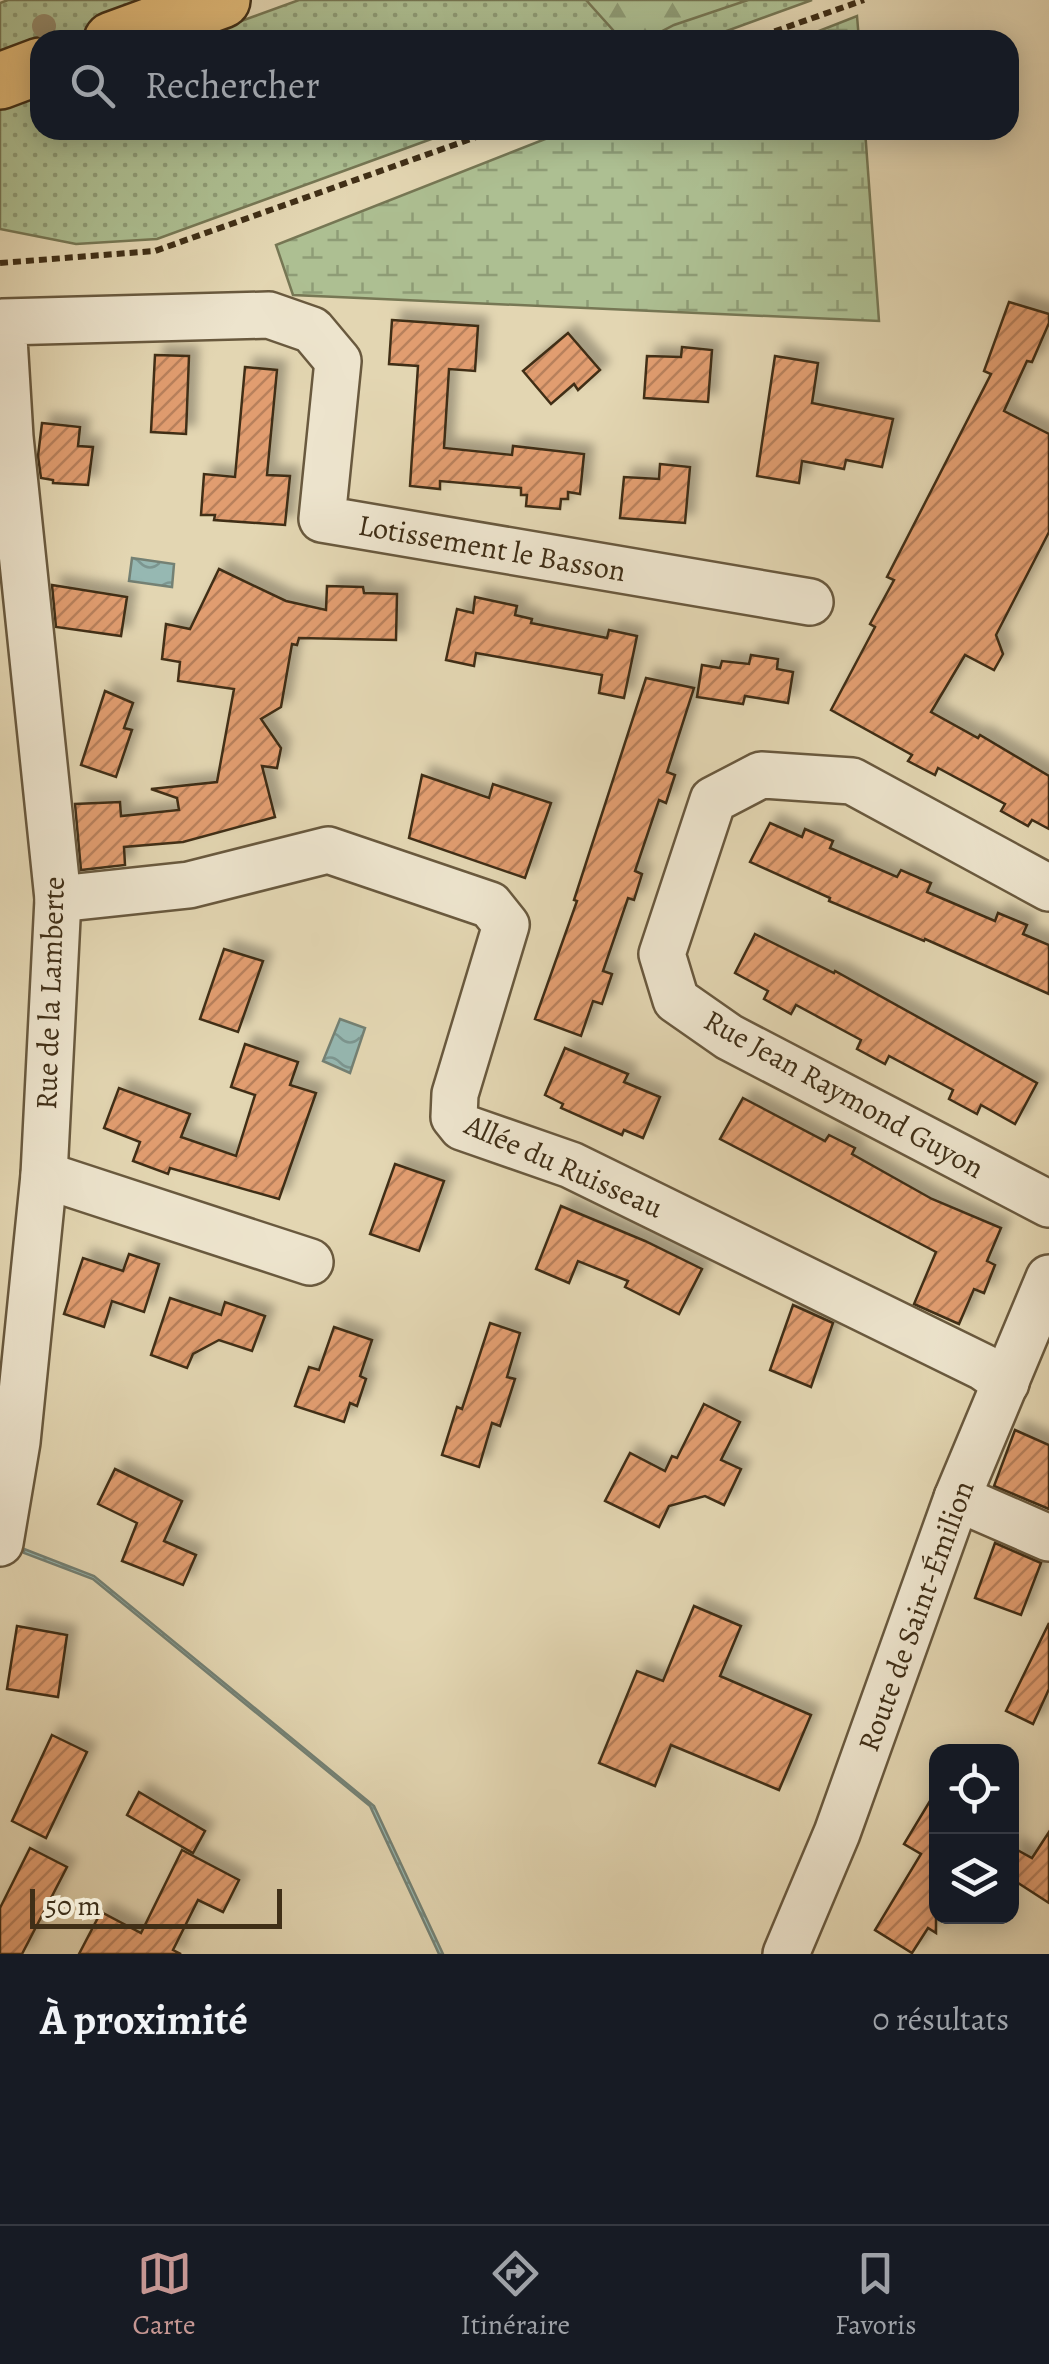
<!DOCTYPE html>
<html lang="fr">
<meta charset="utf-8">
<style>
:root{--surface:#171b24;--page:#20242c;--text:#f1f3f6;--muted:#9ea1a6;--line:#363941;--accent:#c59692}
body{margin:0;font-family:Alegreya,serif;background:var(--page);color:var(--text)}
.controls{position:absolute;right:30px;bottom:30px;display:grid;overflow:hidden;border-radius:20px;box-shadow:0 5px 25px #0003}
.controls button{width:90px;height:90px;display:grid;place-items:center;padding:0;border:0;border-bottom:2px solid var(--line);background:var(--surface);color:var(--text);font:50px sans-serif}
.scale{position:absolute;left:30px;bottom:25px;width:252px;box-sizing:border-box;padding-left:10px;border:5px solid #402f17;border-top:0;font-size:28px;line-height:35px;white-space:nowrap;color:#402f17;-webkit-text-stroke:8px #ede4cd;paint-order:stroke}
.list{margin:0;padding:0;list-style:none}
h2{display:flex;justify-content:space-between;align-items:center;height:130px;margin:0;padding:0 40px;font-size:42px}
h2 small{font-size:32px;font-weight:400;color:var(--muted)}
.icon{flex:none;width:55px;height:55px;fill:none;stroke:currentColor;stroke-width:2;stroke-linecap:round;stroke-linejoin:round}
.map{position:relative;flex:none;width:1049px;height:1954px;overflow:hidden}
.search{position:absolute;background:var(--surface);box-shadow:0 5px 25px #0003;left:30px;right:30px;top:30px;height:110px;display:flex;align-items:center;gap:25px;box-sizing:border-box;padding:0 35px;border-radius:30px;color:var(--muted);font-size:38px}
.sheet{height:270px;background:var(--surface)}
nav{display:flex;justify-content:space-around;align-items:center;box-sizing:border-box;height:140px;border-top:2px solid var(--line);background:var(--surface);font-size:28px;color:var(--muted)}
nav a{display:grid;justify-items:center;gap:5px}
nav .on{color:var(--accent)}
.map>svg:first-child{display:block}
.grass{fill:url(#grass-dots);stroke:#767754;stroke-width:2.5}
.forest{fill:url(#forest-firs);stroke:#767754;stroke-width:2.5}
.wetland{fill:url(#wetland-marsh);stroke:#767754;stroke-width:2.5}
.water{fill:url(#water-waves);stroke:#748174;stroke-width:2.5}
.building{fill:url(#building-hatch);stroke:#402f17;stroke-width:2.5;filter:url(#shadow)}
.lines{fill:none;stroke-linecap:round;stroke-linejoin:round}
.minor-casing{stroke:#69593e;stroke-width:50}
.major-casing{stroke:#402f17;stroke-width:60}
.path{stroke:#402f17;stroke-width:6;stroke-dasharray:8 5;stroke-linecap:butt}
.minor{stroke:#ede4cd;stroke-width:45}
.major{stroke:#e2bb79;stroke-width:55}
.tree{fill:#958a6a}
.labels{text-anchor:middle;stroke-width:8;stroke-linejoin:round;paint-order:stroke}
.street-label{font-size:30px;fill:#402f17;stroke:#ede4cd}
</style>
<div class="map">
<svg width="1049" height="1954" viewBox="0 0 1049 1954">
<defs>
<pattern id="grass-dots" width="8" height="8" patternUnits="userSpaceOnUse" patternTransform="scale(2.5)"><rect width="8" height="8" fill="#adbf92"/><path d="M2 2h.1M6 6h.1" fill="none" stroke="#8e9c76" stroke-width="1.8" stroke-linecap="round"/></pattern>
<pattern id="forest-firs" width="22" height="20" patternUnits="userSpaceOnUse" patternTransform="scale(2.5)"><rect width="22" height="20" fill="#adbf92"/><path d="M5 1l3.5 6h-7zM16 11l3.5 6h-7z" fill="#8e9c76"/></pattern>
<pattern id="wetland-marsh" width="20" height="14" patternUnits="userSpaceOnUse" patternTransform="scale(2.5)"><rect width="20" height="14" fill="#adbf92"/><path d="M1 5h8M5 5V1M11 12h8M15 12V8" fill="none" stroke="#8e9c76"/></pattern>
<pattern id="water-waves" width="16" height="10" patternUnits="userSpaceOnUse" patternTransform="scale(2.5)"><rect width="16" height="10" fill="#96b8b2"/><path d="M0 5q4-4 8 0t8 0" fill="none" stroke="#7c9690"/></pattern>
<pattern id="building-hatch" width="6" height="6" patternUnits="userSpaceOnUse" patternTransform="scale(2.5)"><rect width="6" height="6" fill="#e19d70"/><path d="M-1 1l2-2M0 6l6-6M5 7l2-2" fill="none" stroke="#b8805b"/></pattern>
<filter id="shadow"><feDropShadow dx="9" dy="-9" stdDeviation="5" flood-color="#0004"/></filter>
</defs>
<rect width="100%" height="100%" fill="#e3d6b2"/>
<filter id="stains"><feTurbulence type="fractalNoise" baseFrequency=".002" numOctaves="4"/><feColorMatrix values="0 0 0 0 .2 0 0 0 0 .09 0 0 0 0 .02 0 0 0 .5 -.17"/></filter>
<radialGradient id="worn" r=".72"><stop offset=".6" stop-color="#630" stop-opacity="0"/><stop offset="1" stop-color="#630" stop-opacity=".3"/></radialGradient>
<g class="grass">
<path d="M 8,0 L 176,0 L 64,40 L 40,40 L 0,63 L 0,3 Z"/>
<path d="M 299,0 L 812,0 L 702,40 L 189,40 Z"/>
<path d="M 40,94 L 40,130 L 456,130 L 157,239 L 76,244 L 0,229 L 0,108 Z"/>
</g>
<path class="forest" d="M 586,0 L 748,0 L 674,25 L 645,40 L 622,40 Z"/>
<g class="wetland">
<path d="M 857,16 L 859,40 L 796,40 Z"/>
<path d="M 568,130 L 865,130 L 879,321 L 293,295 L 276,245 Z"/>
</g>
<g class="water">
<path d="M 132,558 L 174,564 L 172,587 L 129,581 Z"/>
<path d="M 340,1019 L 365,1028 L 350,1073 L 323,1061 Z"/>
<path d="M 24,1549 L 94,1576 L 374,1806 L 443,1954 L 439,1954 L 370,1806 L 93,1579 L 24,1553 Z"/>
</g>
<g class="building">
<path d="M 1009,302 L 1049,314 L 1049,323 L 1032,362 L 1027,361 L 1004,411 L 1049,434 L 1049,532 L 996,635 L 1003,654 L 994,670 L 965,655 L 931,712 L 978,738 L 980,735 L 1049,776 L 1049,829 L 1032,820 L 1028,826 L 1001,811 L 1005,804 L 938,768 L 935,775 L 908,761 L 912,755 L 831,710 L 875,627 L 870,624 L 894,580 L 887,577 L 991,374 L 984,371 Z"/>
<path d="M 392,320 L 478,326 L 475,371 L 449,369 L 444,448 L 512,455 L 513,446 L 584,454 L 580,494 L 568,492 L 568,499 L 561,499 L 560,509 L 526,506 L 527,495 L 521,495 L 521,488 L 440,481 L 440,489 L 410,486 L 418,366 L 389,364 Z"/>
<path d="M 568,333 L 600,370 L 578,390 L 574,384 L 551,404 L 523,371 Z"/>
<path d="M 682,347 L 712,350 L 708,402 L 644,398 L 647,356 L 681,357 Z"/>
<path d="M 155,355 L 189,356 L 186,434 L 151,432 Z"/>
<path d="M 775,356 L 818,363 L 812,403 L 893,419 L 882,467 L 846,460 L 844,469 L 802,461 L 799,483 L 757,476 Z"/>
<path d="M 245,367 L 277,370 L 267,475 L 290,476 L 285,525 L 214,520 L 215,515 L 201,515 L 204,474 L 235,477 Z"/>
<path d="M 42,423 L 80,427 L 78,446 L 93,447 L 88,485 L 53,483 L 53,480 L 41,478 L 38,456 Z"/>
<path d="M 660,464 L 690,467 L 685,523 L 620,518 L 624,477 L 659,479 Z"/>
<path d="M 219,569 L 286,601 L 326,610 L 327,586 L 363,587 L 364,593 L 397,594 L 396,640 L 299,638 L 297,645 L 292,644 L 281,707 L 261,719 L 281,748 L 277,768 L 262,766 L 275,817 L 183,842 L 124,847 L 125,865 L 81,870 L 75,804 L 120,802 L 121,816 L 179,810 L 177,798 L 151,789 L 217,782 L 234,689 L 178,681 L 180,662 L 162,659 L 166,624 L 190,629 Z"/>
<path d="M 52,585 L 127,597 L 121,636 L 56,627 Z"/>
<path d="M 475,597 L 517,606 L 515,615 L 532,619 L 531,623 L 607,638 L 609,630 L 637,636 L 624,698 L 599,693 L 602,675 L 476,653 L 474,666 L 446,660 L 457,609 L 473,613 Z"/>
<path d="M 751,655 L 778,659 L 777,669 L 793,672 L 788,703 L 745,696 L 743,704 L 697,697 L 702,665 L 720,668 L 722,661 L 749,664 Z"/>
<path d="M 646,678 L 694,688 L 667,772 L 675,775 L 666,803 L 659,800 L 635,871 L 642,874 L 634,900 L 628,898 L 603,971 L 612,974 L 602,1004 L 593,1001 L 581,1036 L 535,1019 L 577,901 L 574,900 Z"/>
<path d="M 105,691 L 133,703 L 124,728 L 132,730 L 116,777 L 81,765 Z"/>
<path d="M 422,775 L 489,798 L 493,784 L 551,803 L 525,878 L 409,838 Z"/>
<path d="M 770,823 L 802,837 L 805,829 L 833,841 L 830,848 L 897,877 L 901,870 L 931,883 L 927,892 L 995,921 L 998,913 L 1027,925 L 1023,934 L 1049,945 L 1049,994 L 925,939 L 924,941 L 829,901 L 830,898 L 750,862 Z"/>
<path d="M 755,934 L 834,973 L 835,971 L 1037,1083 L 1015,1124 L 981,1105 L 977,1114 L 949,1099 L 953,1090 L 889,1056 L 885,1064 L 857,1049 L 861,1040 L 796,1005 L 791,1014 L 764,999 L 768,991 L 735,973 Z"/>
<path d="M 224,949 L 263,961 L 238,1032 L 200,1019 Z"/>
<path d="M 245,1044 L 298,1062 L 290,1085 L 316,1093 L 279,1199 L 170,1168 L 168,1174 L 133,1161 L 140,1142 L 104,1128 L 119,1088 L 190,1114 L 181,1137 L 236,1156 L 255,1095 L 231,1087 Z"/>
<path d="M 565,1048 L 628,1074 L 624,1082 L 660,1097 L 643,1138 L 624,1130 L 622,1135 L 561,1108 L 563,1104 L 545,1095 Z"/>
<path d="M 743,1098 L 825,1141 L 829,1135 L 855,1148 L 852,1154 L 932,1199 L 1001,1228 L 987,1261 L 995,1265 L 984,1293 L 974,1289 L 959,1324 L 914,1304 L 936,1252 L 720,1139 Z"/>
<path d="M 395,1164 L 444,1181 L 419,1251 L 370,1234 Z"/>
<path d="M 561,1206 L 645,1241 L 702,1269 L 679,1314 L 625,1287 L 628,1281 L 578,1261 L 569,1283 L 536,1269 Z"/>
<path d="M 129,1254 L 159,1264 L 144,1312 L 112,1301 L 104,1327 L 64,1314 L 83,1258 L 123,1271 Z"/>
<path d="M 170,1298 L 221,1315 L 225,1302 L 265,1316 L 252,1351 L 219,1340 L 193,1354 L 187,1368 L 151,1355 Z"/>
<path d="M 793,1305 L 833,1323 L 811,1387 L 770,1370 Z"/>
<path d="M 490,1323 L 520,1333 L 507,1377 L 515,1379 L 500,1426 L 492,1423 L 479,1467 L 442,1455 L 457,1407 L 462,1409 Z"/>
<path d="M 334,1327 L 372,1340 L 360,1376 L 366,1379 L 357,1406 L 350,1403 L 344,1422 L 295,1406 L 309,1367 L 319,1370 Z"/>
<path d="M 704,1404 L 740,1422 L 721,1460 L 741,1469 L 724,1505 L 705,1496 L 669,1506 L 659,1527 L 605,1501 L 630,1453 L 665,1471 L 672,1456 L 677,1458 Z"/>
<path d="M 1015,1430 L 1049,1445 L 1049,1509 L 994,1486 Z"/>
<path d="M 115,1469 L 182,1501 L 164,1541 L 196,1555 L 183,1585 L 122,1561 L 137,1523 L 98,1504 Z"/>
<path d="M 995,1543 L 1041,1563 L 1021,1615 L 975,1598 Z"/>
<path d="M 694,1606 L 741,1626 L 720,1676 L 811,1715 L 779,1790 L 671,1745 L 655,1786 L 599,1763 L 637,1671 L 663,1681 Z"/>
<path d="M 1049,1623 L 1049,1689 L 1033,1724 L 1006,1711 Z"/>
<path d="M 17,1626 L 67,1635 L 58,1697 L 7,1689 Z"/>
<path d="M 52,1735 L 87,1752 L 46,1838 L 12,1821 Z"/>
<path d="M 936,1791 L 936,1933 L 928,1928 L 912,1953 L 875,1930 L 921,1854 L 904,1844 Z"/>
<path d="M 139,1792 L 205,1831 L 193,1853 L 127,1815 Z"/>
<path d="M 1049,1832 L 1049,1903 L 1012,1879 L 1012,1847 L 1032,1858 Z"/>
<path d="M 30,1848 L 67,1867 L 22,1954 L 0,1954 L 0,1908 Z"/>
<path d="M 182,1850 L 239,1880 L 223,1912 L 198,1900 L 173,1950 L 181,1954 L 79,1954 L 101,1912 L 141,1933 Z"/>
</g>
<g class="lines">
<defs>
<g id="minor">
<path d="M 1049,888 L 852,781 L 761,775 L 713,800 L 662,954 L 676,1000 L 729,1037 L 1049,1204"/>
<path d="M 58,899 L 189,885 L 328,850 L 490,905 L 506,925 L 455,1094 L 454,1117 L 462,1127 L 571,1165 L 983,1367 L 1006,1383"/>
<path d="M 44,1175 L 310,1262"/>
<path d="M 957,1498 L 1049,1538"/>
<path d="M 0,1543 L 17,1442 L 44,1175 L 58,899 L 10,437 L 3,322 L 269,315 L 312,330 L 338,361 L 322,519 L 810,602"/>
<path d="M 786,1954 L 837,1833 L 957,1498 L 1049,1278"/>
</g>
<g id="major">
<path d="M 112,40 L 222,0"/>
<path d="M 0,81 L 40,66"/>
</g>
</defs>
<use href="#minor" class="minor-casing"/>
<use href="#major" class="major-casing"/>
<g class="path">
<path d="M 750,40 L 864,0"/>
<path d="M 0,263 L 155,251 L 496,130"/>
</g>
<use href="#minor" class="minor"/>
<use href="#major" class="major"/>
</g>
<circle class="tree" cx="44" cy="26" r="12"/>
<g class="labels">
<g class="street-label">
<text transform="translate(492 548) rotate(10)" y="10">Lotissement le Basson</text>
<text transform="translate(50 993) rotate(-88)" y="10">Rue de la Lamberte</text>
<text transform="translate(844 1094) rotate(29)" y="10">Rue Jean Raymond Guyon</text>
<text transform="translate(564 1166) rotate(24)" y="10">Allée du Ruisseau</text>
<text transform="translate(916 1616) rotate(-70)" y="10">Route de Saint-Émilion</text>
</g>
</g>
<rect width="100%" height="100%" filter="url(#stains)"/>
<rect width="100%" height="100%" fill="url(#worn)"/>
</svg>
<div class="controls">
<button><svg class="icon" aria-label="locate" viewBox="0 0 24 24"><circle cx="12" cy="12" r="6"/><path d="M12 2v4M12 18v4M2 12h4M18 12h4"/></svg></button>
<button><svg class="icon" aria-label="layers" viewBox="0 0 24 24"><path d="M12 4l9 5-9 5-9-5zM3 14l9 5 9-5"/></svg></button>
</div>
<div class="scale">50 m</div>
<div class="search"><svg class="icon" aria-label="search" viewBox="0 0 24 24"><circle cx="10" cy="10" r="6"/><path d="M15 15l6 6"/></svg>Rechercher</div>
</div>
<section class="sheet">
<h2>À proximité<small>0 résultats</small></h2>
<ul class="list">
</ul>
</section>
<nav>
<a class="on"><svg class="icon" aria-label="map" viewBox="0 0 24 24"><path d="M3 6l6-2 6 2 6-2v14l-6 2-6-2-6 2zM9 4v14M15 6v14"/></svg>Carte</a>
<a><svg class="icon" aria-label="directions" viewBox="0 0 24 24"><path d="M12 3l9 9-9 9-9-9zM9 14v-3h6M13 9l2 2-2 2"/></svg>Itinéraire</a>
<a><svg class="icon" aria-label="saved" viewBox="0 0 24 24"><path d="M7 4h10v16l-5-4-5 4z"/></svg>Favoris</a>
</nav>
